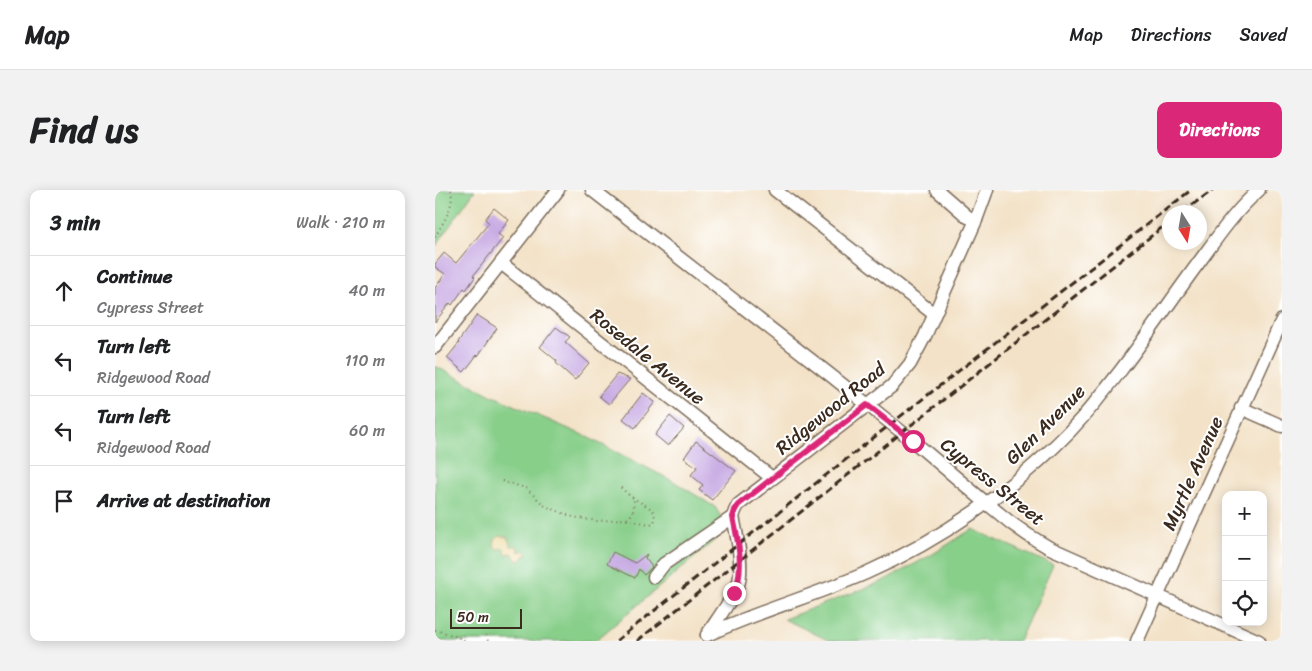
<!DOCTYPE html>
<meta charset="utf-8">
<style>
:root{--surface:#fff;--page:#f2f2f2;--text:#202124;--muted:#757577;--line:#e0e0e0;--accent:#db2777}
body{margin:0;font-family:Sriracha,sans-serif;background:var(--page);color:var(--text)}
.controls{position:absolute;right:15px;bottom:15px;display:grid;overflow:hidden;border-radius:10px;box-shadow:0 2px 12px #0003}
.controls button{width:45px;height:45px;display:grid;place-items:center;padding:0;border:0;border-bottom:1px solid var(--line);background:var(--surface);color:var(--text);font:25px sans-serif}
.compass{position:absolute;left:727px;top:15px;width:45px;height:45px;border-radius:50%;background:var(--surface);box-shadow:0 2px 12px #0003;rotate:169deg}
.scale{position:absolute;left:15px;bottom:12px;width:72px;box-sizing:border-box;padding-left:5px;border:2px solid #3b2a1e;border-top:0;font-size:14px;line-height:18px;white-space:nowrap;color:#3b2a1e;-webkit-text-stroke:4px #fff;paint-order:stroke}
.stop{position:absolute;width:15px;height:15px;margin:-11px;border:4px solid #db2777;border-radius:50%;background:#fff}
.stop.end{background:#db2777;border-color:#fff;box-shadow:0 1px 5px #0008}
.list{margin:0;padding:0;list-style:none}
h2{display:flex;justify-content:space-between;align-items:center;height:65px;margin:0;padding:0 20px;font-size:21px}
h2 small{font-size:16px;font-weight:400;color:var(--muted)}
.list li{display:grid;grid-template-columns:32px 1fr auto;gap:15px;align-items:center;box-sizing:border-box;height:70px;padding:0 20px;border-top:1px solid var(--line)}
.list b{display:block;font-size:19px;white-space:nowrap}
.list p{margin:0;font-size:16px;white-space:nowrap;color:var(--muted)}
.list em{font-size:16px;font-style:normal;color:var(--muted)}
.icon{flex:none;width:28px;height:28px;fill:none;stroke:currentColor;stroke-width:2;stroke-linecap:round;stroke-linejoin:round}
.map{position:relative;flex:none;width:847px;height:451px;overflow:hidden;border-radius:10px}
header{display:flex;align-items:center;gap:30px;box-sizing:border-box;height:70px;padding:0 25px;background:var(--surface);border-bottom:1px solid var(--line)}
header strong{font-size:24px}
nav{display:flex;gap:28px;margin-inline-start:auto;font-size:18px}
.intro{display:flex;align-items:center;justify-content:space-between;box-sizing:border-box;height:120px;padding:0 30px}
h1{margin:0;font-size:35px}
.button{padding:12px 22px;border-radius:10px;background:var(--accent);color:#fff;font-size:18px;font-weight:700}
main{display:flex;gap:30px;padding:0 30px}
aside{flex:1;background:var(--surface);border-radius:10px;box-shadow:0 2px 12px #0003}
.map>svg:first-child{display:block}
.green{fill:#88cf8a;stroke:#627c54}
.sand{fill:#eeda9e;stroke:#94825e}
.building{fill:#c4a6e2}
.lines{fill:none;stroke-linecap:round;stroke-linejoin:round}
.minor-casing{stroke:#7b6a59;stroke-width:15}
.path{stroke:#7b6a59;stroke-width:2;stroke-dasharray:1 4;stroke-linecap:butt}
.minor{stroke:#fff;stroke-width:12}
.rail{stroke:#3b2a1e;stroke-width:3;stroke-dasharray:8 4;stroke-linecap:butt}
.route{stroke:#db2777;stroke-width:6}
.labels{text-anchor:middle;stroke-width:4;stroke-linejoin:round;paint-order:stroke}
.street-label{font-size:19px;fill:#3b2a1e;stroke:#fff}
</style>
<header>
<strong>Map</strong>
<nav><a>Map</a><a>Directions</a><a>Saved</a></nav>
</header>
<div class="intro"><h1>Find us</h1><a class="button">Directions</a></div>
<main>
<aside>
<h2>3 min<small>Walk · 210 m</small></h2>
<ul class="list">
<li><svg class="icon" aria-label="ahead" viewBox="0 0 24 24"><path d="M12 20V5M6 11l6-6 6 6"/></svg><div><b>Continue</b><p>Cypress Street</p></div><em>40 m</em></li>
<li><svg class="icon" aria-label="left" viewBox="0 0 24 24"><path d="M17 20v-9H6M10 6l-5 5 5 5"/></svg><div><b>Turn left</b><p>Ridgewood Road</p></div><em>110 m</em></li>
<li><svg class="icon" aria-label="left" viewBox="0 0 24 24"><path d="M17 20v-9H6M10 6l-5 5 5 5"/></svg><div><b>Turn left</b><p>Ridgewood Road</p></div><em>60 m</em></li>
<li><svg class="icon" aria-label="arrive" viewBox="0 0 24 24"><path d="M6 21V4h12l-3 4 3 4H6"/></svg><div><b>Arrive at destination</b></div></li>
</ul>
</aside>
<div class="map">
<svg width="847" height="451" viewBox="0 0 847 451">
<rect width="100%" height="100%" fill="#fff"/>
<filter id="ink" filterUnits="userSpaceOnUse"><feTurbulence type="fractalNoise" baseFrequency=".02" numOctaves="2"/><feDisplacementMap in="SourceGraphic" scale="10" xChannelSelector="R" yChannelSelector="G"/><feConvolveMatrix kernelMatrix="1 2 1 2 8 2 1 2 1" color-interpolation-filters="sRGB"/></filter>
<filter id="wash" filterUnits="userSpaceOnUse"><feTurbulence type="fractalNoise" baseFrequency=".0096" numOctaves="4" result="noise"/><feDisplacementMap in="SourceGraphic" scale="20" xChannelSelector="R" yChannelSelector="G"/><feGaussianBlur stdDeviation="1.12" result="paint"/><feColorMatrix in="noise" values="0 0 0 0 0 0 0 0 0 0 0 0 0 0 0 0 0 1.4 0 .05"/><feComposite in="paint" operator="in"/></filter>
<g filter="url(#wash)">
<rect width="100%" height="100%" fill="#f3e2c7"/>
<g class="green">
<path d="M 0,0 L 40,0 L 0,57 Z"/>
<path d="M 0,176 L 56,205 L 150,246 L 238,291 L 280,317 L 293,339 L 160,451 L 0,451 Z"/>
<path d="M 537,339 L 618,375 L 584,451 L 395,451 L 349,429 L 446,392 L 498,364 Z"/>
</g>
<path class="sand" d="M 67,346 L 72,347 L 76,356 L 82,356 L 84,362 L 90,360 L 93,364 L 89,366 L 87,370 L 82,371 L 77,363 L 71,364 L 69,358 L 61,359 C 57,352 60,347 67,346 Z"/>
<g id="blocks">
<g class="building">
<path d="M 59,18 L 74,30 L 63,44 L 68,48 L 38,86 L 40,87 L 31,100 L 29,98 L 17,115 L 15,113 L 0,132 L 0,98 L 10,84 L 0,77 L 0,74 L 9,63 L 21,73 L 54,33 L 50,29 Z"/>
<path d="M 42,125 L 62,138 L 43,166 L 42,165 L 29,182 L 12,168 L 24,153 L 23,152 Z"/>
<path d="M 121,137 L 135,147 L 130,152 L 154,173 L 140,190 L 121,173 L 122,171 L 105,157 Z"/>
<path d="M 182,184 L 195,189 L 174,214 L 164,206 Z"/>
<path d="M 208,203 L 220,212 L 200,238 L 188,229 Z"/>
<path d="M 235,226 L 249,238 L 233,256 L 220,245 Z"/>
<path d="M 261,251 L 301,281 L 277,310 L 264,300 L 268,295 L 256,285 L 262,277 L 249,268 Z"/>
<path d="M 178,362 L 200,373 L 212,364 L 210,368 L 217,377 L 209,385 L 204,379 L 200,388 L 172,374 Z"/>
</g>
</g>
</g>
<g filter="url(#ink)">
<use href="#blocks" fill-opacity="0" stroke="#7b6a59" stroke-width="1"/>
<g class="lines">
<defs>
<g id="minor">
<path d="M 157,0 L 394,184 L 478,251 L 544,307 L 576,333 L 593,345 L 613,357 L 824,451"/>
<path d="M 340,0 L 499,124"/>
<path d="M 502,0 L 533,27 L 541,30"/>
<path d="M 66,73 L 337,288"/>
<path d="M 0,157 L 123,0"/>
<path d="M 806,218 L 847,236"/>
<path d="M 219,387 L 229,374 L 298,327"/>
<path d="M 272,445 C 323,421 379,406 431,383 C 504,351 579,299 635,241 C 681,192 719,134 759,79 C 779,52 798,23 824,0"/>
<path d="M 272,445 C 281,431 297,410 303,395 C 309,378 302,345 298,327 L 300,321 L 303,315 L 457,196 L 475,174 L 490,146 L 541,30 L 552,0"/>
<path d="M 702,451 L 847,130"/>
</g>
</defs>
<use href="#minor" class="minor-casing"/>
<g class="path">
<path d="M 0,47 C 8,32 20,17 16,0"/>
<path d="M 67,291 L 91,298 L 110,316 L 138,327 L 162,331 L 186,329 L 215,334 L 219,333 L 220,329 L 219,322 L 215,318 L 195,306 L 184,296"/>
<path d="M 192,329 L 198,323 L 199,309"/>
<path d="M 0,440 L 18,445 L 31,451"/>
<path d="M 51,445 L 53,451"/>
</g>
<use href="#minor" class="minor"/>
<g class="rail">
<path d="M 747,22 L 778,0"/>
<path d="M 181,451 L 471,222 L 756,0"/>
<path d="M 202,451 L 734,32"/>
</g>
</g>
</g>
<g class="lines" filter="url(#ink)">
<path class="route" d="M 299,403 C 310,381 303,350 298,327 L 300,320 L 303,315 L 432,215 L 478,251"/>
</g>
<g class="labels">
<g class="street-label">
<text transform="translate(213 166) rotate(39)" y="7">Rosedale Avenue</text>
<text transform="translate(395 218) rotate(-39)" y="7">Ridgewood Road</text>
<text transform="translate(610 234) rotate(-45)" y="7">Glen Avenue</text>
<text transform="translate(757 283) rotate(-66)" y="7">Myrtle Avenue</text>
<text transform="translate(558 291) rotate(39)" y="7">Cypress Street</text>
</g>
</g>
</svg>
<div class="controls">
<button>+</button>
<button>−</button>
<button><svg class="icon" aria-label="locate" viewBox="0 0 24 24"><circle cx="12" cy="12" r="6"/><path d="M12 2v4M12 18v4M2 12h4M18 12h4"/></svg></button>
</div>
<svg class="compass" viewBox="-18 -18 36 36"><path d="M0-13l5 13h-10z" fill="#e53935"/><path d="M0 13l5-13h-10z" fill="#757577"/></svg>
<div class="scale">50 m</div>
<div class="stop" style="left:478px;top:251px"></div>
<div class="stop end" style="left:299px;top:403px"></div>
</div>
</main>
